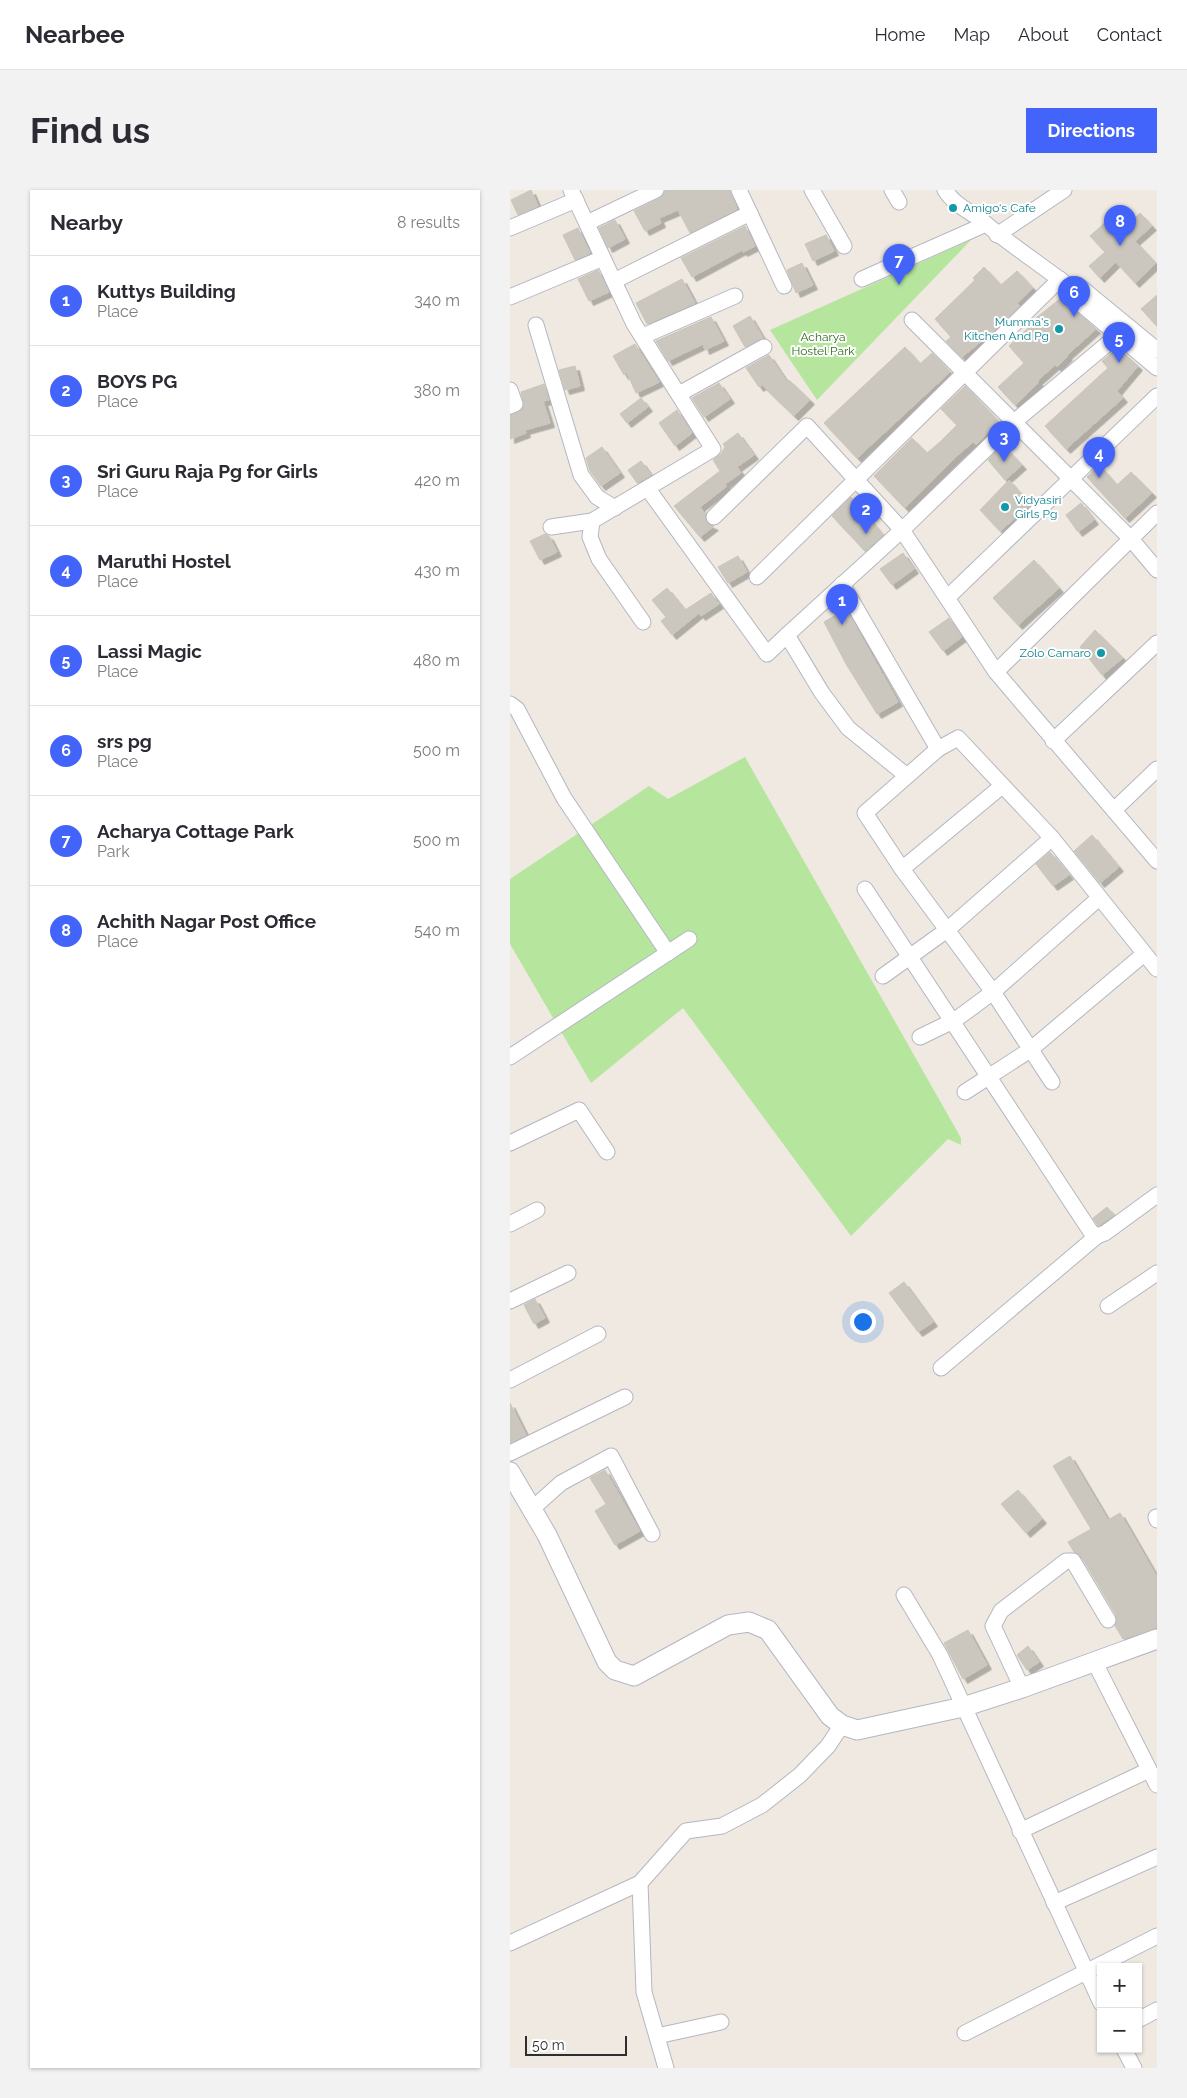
<!DOCTYPE html>
<meta charset="utf-8">
<style>
:root{--surface:#fff;--page:#f2f2f3;--text:#2b2b33;--muted:#7c7c81;--line:#e1e1e2;--accent:#4264fb}
body{margin:0;font-family:Raleway,sans-serif;background:var(--page);color:var(--text)}
.controls{position:absolute;right:15px;bottom:15px;display:grid;overflow:hidden;border-radius:0px;box-shadow:0 1px 4px #0004}
.controls button{width:45px;height:45px;display:grid;place-items:center;padding:0;border:0;border-bottom:1px solid var(--line);background:var(--surface);color:var(--text);font:25px sans-serif}
.scale{position:absolute;left:15px;bottom:12px;width:102px;box-sizing:border-box;padding-left:5px;border:2px solid #2e2e2e;border-top:0;font-size:14px;line-height:18px;white-space:nowrap;color:#2e2e2e;-webkit-text-stroke:4px #fff;paint-order:stroke}
.you{position:absolute;left:352px;top:1131px;width:18px;height:18px;margin:-12px;border:4px solid #fff;border-radius:50%;background:#1a73e8;box-shadow:0 0 0 8px #1a73e833}
.badge{display:grid;place-items:center;width:32px;height:32px;border-radius:50%;background:var(--accent);color:#fff;font-size:16px;font-weight:700}
.pin{position:absolute;translate:-50% -41px;filter:drop-shadow(0 1px 2px #0008)}
.pin::after{content:'';position:absolute;top:26px;width:18px;height:15px;background:inherit;clip-path:polygon(0 0,100% 0,50% 100%)}
.list{margin:0;padding:0;list-style:none}
h2{display:flex;justify-content:space-between;align-items:center;height:65px;margin:0;padding:0 20px;font-size:21px}
h2 small{font-size:16px;font-weight:400;color:var(--muted)}
.list li{display:grid;grid-template-columns:32px 1fr auto;gap:15px;align-items:center;box-sizing:border-box;height:90px;padding:0 20px;border-top:1px solid var(--line)}
.list b{display:block;font-size:19px;white-space:nowrap}
.list p{margin:0;font-size:16px;white-space:nowrap;color:var(--muted)}
.list em{font-size:16px;font-style:normal;color:var(--muted)}
.map{position:relative;flex:none;width:647px;height:1878px;overflow:hidden;border-radius:0px}
header{display:flex;align-items:center;gap:30px;box-sizing:border-box;height:70px;padding:0 25px;background:var(--surface);border-bottom:1px solid var(--line)}
header strong{font-size:24px}
nav{display:flex;gap:28px;margin-inline-start:auto;font-size:18px}
.intro{display:flex;align-items:center;justify-content:space-between;box-sizing:border-box;height:120px;padding:0 30px}
h1{margin:0;font-size:35px}
.button{padding:12px 22px;border-radius:0px;background:var(--accent);color:#fff;font-size:18px;font-weight:700}
main{display:flex;gap:30px;padding:0 30px}
aside{flex:1;background:var(--surface);border-radius:0px;box-shadow:0 1px 4px #0004}
.map>svg:first-child{display:block}
.green{fill:#b6e59e}
.building{fill:#cbc7bf;stroke:#cbc5ba;filter:url(#shadow)}
.lines{fill:none;stroke-linecap:round;stroke-linejoin:round}
.minor-casing{stroke:#b4b7c1;stroke-width:17}
.tertiary-casing{stroke:#b4b7c1;stroke-width:21}
.minor{stroke:#fff;stroke-width:15}
.tertiary{stroke:#fff;stroke-width:19}
.culture-dot{fill:#0f9aa8;stroke:#fff;stroke-width:2}
.labels{text-anchor:middle;stroke-width:4;stroke-linejoin:round;paint-order:stroke}
.culture-label{font-size:12px;fill:#0d838f;stroke:#fff;text-anchor:start}
.park-label{font-size:12px;fill:#2c6e1b;stroke:#fff}
</style>
<header>
<strong>Nearbee</strong>
<nav><a>Home</a><a>Map</a><a>About</a><a>Contact</a></nav>
</header>
<div class="intro"><h1>Find us</h1><a class="button">Directions</a></div>
<main>
<aside>
<h2>Nearby<small>8 results</small></h2>
<ul class="list">
<li><span class="badge">1</span><div><b>Kuttys Building</b><p>Place</p></div><em>340 m</em></li>
<li><span class="badge">2</span><div><b>BOYS PG</b><p>Place</p></div><em>380 m</em></li>
<li><span class="badge">3</span><div><b>Sri Guru Raja Pg for Girls</b><p>Place</p></div><em>420 m</em></li>
<li><span class="badge">4</span><div><b>Maruthi Hostel</b><p>Place</p></div><em>430 m</em></li>
<li><span class="badge">5</span><div><b>Lassi Magic</b><p>Place</p></div><em>480 m</em></li>
<li><span class="badge">6</span><div><b>srs pg</b><p>Place</p></div><em>500 m</em></li>
<li><span class="badge">7</span><div><b>Acharya Cottage Park</b><p>Park</p></div><em>500 m</em></li>
<li><span class="badge">8</span><div><b>Achith Nagar Post Office</b><p>Place</p></div><em>540 m</em></li>
</ul>
</aside>
<div class="map">
<svg width="647" height="1878" viewBox="0 0 647 1878">
<defs>
<filter id="shadow"><feDropShadow dx="4.5" dy="4.5" stdDeviation="0" flood-color="#0004"/></filter>
</defs>
<rect width="100%" height="100%" fill="#efe9e1"/>
<g class="green">
<path d="M 461,50 L 307,210 L 260,140 Z"/>
<path d="M 235,567 L 451,948 L 451,955 L 438,949 L 341,1046 L 173,818 L 81,893 L 0,754 L 0,689 L 139,596 L 158,609 Z"/>
</g>
<g class="building">
<path d="M 21,0 L 28,16 L 8,25 L 1,10 Z"/>
<path d="M 155,0 L 220,0 L 227,19 L 180,43 L 168,20 L 149,28 L 151,33 L 135,41 L 124,21 L 150,8 Z"/>
<path d="M 630,23 L 642,36 L 625,51 L 646,73 L 625,93 L 606,72 L 590,88 L 579,76 L 595,62 L 580,46 L 599,29 L 611,41 Z"/>
<path d="M 105,30 L 115,49 L 98,58 L 89,38 Z"/>
<path d="M 235,36 L 245,56 L 233,62 L 232,60 L 182,87 L 171,68 Z"/>
<path d="M 68,38 L 80,63 L 65,70 L 53,45 Z"/>
<path d="M 316,45 L 324,61 L 303,71 L 295,54 Z"/>
<path d="M 292,73 L 303,95 L 286,103 L 277,80 Z"/>
<path d="M 474,77 L 491,95 L 507,81 L 523,98 L 507,113 L 510,116 L 485,140 L 452,167 L 436,151 L 441,147 L 425,129 L 465,90 L 463,88 Z"/>
<path d="M 88,80 L 99,102 L 79,111 L 68,89 Z"/>
<path d="M 172,89 L 185,113 L 137,134 L 126,113 Z"/>
<path d="M 647,105 L 647,136 L 631,119 Z"/>
<path d="M 551,108 L 586,139 L 557,165 L 558,166 L 547,177 L 545,175 L 527,191 L 529,192 L 505,215 L 488,197 L 514,173 L 499,156 L 528,129 L 526,128 Z"/>
<path d="M 240,126 L 253,148 L 235,157 L 223,136 Z"/>
<path d="M 201,127 L 214,151 L 195,160 L 193,154 L 158,171 L 146,151 Z"/>
<path d="M 125,154 L 149,192 L 126,203 L 117,183 L 114,185 L 103,166 Z"/>
<path d="M 395,157 L 410,174 L 422,163 L 440,182 L 347,268 L 314,233 Z"/>
<path d="M 608,158 L 628,176 L 607,201 L 613,208 L 556,259 L 535,236 L 598,178 L 592,171 Z"/>
<path d="M 259,165 L 277,192 L 279,190 L 300,210 L 284,226 L 252,195 L 249,197 L 236,178 Z"/>
<path d="M 65,176 L 70,196 L 55,200 L 49,180 Z"/>
<path d="M 209,193 L 220,209 L 194,227 L 182,208 Z"/>
<path d="M 34,194 L 39,210 L 33,211 L 40,233 L 15,240 L 16,243 L 0,249 L 0,225 L 9,222 L 14,216 L 11,202 Z"/>
<path d="M 455,196 L 489,232 L 466,255 L 463,252 L 449,264 L 395,318 L 364,286 L 402,248 L 417,263 L 431,251 L 447,235 L 431,219 Z"/>
<path d="M 131,208 L 138,217 L 117,233 L 110,224 Z"/>
<path d="M 167,220 L 182,243 L 165,256 L 149,233 Z"/>
<path d="M 228,243 L 244,265 L 227,277 L 231,283 L 215,294 L 217,296 L 190,317 L 195,324 L 197,333 L 204,336 L 190,347 L 164,316 L 210,281 L 203,270 L 211,264 L 215,257 L 213,254 Z"/>
<path d="M 493,255 L 512,275 L 495,290 L 478,270 Z"/>
<path d="M 92,257 L 110,283 L 91,296 L 80,281 L 76,268 Z"/>
<path d="M 131,271 L 141,285 L 127,293 L 118,280 Z"/>
<path d="M 589,275 L 607,295 L 621,282 L 642,303 L 615,328 L 577,287 Z"/>
<path d="M 499,290 L 520,315 L 490,341 L 470,320 Z"/>
<path d="M 341,307 L 373,345 L 355,361 L 322,326 Z"/>
<path d="M 571,313 L 584,330 L 568,342 L 556,325 Z"/>
<path d="M 35,344 L 39,346 L 47,362 L 30,370 L 20,351 Z"/>
<path d="M 393,363 L 404,379 L 382,395 L 370,379 Z"/>
<path d="M 228,366 L 237,382 L 218,393 L 208,377 Z"/>
<path d="M 524,370 L 549,398 L 508,435 L 483,408 Z"/>
<path d="M 157,398 L 175,420 L 201,403 L 209,414 L 191,426 L 189,423 L 162,445 L 151,431 L 156,427 L 142,410 Z"/>
<path d="M 336,419 L 388,512 L 367,524 L 336,474 L 314,432 Z"/>
<path d="M 439,428 L 452,447 L 433,461 L 419,442 Z"/>
<path d="M 585,440 L 613,468 L 592,485 L 570,457 Z"/>
<path d="M 582,645 L 609,677 L 590,693 L 564,661 Z"/>
<path d="M 540,662 L 559,685 L 543,696 L 526,674 Z"/>
<path d="M 597,1017 L 604,1025 L 588,1036 L 583,1028 Z"/>
<path d="M 394,1092 L 423,1132 L 408,1142 L 379,1103 Z"/>
<path d="M 25,1109 L 35,1128 L 24,1134 L 14,1115 Z"/>
<path d="M 0,1213 L 16,1245 L 0,1253 Z"/>
<path d="M 560,1266 L 598,1330 L 610,1323 L 647,1387 L 647,1437 L 645,1438 L 613,1449 L 605,1436 L 606,1425 L 571,1366 L 564,1362 L 558,1352 L 581,1339 L 543,1276 Z"/>
<path d="M 95,1280 L 130,1341 L 105,1355 L 85,1321 L 96,1314 L 80,1288 Z"/>
<path d="M 508,1300 L 532,1329 L 516,1343 L 491,1314 Z"/>
<path d="M 458,1440 L 477,1475 L 453,1489 L 434,1453 Z"/>
<path d="M 518,1456 L 529,1472 L 517,1480 L 507,1465 Z"/>
</g>
<g class="lines">
<defs>
<g id="minor">
<path d="M 229,0 L 274,96"/>
<path d="M 302,0 L 334,56"/>
<path d="M 382,0 L 389,12"/>
<path d="M 435,0 C 445,16 462,22 476,34 C 502,56 530,74 557,95 L 568,95 L 647,160"/>
<path d="M 77,33 L 146,0"/>
<path d="M 0,38 L 66,10"/>
<path d="M 487,45 L 554,0"/>
<path d="M 352,89 L 476,34"/>
<path d="M 104,91 L 240,23"/>
<path d="M 557,95 L 559,104 L 647,178"/>
<path d="M 0,107 L 93,68"/>
<path d="M 402,130 L 621,349 L 647,380"/>
<path d="M 26,135 L 71,285 L 87,307 L 105,318"/>
<path d="M 133,146 L 225,106"/>
<path d="M 0,200 L 5,214 L 0,216"/>
<path d="M 169,204 L 254,157"/>
<path d="M 138,299 L 257,464 L 277,445 L 312,503 L 338,538 L 397,586"/>
<path d="M 204,327 L 297,236 L 392,340 L 486,482 L 647,671"/>
<path d="M 82,331 L 80,347 L 89,369 L 133,432"/>
<path d="M 41,337 L 82,331 L 203,259 L 124,134 L 61,0"/>
<path d="M 247,387 L 550,89"/>
<path d="M 332,394 L 428,559 L 448,548 L 542,648 L 647,779"/>
<path d="M 437,408 L 647,206"/>
<path d="M 277,445 L 392,340 L 504,232 L 608,145"/>
<path d="M 486,482 L 647,323"/>
<path d="M 0,514 L 7,519 L 54,608 L 158,763"/>
<path d="M 543,551 L 647,453"/>
<path d="M 428,559 L 355,623 L 392,679 L 483,802 L 542,892"/>
<path d="M 604,620 L 647,579"/>
<path d="M 392,679 L 492,596"/>
<path d="M 355,699 L 581,1042 L 587,1046 L 595,1043 L 647,1005"/>
<path d="M 373,786 L 437,740 L 542,648"/>
<path d="M 410,847 L 445,830 L 483,802 L 589,708"/>
<path d="M 0,867 L 179,749"/>
<path d="M 455,902 L 520,860 L 634,764"/>
<path d="M 0,953 L 69,920 L 97,962"/>
<path d="M 0,1034 L 27,1020"/>
<path d="M 0,1111 L 58,1083"/>
<path d="M 598,1116 L 647,1083"/>
<path d="M 431,1178 L 587,1046"/>
<path d="M 0,1190 L 88,1144"/>
<path d="M 0,1263 L 115,1207"/>
<path d="M 22,1319 L 51,1293 L 101,1266 L 142,1344"/>
<path d="M 646,1327 L 647,1330"/>
<path d="M 394,1405 L 430,1465 L 591,1813"/>
<path d="M 584,1471 L 647,1595"/>
<path d="M 512,1498 L 483,1436 L 491,1421 L 556,1371 L 563,1371 L 598,1430"/>
<path d="M 510,1641 L 639,1580"/>
<path d="M 130,1693 L 134,1802 L 156,1878"/>
<path d="M 544,1713 L 647,1667"/>
<path d="M 0,1753 L 130,1693 L 176,1641 L 212,1636 L 252,1615 L 290,1585 L 318,1556 L 332,1535"/>
<path d="M 628,1830 L 647,1820"/>
<path d="M 455,1843 L 647,1746"/>
<path d="M 147,1846 L 211,1832"/>
<path d="M 614,1859 L 624,1878"/>
</g>
<path id="tertiary" d="M 0,1282 L 37,1345 L 97,1472 L 105,1480 L 124,1486 L 218,1435 L 239,1432 L 258,1440 L 320,1526 L 332,1535 L 347,1540 L 453,1517 L 512,1498 L 647,1449"/>
</defs>
<use href="#minor" class="minor-casing"/>
<use href="#tertiary" class="tertiary-casing"/>
<use href="#minor" class="minor"/>
<use href="#tertiary" class="tertiary"/>
</g>
<g class="culture-dot">
<circle cx="443" cy="18" r="5"/>
<circle cx="549" cy="139" r="5"/>
<circle cx="495" cy="317" r="5"/>
<circle cx="591" cy="463" r="5"/>
</g>
<g class="labels">
<g class="culture-label">
<text x="453" y="22">Amigo's Cafe</text>
<text x="539" y="136" text-anchor="end">Mumma's<tspan x="539" dy="14">Kitchen And Pg</tspan></text>
<text x="505" y="314">Vidyasiri<tspan x="505" dy="14">Girls Pg</tspan></text>
<text x="581" y="467" text-anchor="end">Zolo Camaro</text>
</g>
<g class="park-label">
<text x="313" y="151">Acharya<tspan x="313" dy="14">Hostel Park</tspan></text>
</g>
</g>
</svg>
<div class="controls">
<button>+</button>
<button>−</button>
</div>
<div class="scale">50 m</div>
<div class="you"></div>
<div class="pin badge" style="left:332px;top:435px">1</div>
<div class="pin badge" style="left:356px;top:344px">2</div>
<div class="pin badge" style="left:494px;top:272px">3</div>
<div class="pin badge" style="left:589px;top:288px">4</div>
<div class="pin badge" style="left:609px;top:173px">5</div>
<div class="pin badge" style="left:564px;top:127px">6</div>
<div class="pin badge" style="left:389px;top:95px">7</div>
<div class="pin badge" style="left:610px;top:56px">8</div>
</div>
</main>
